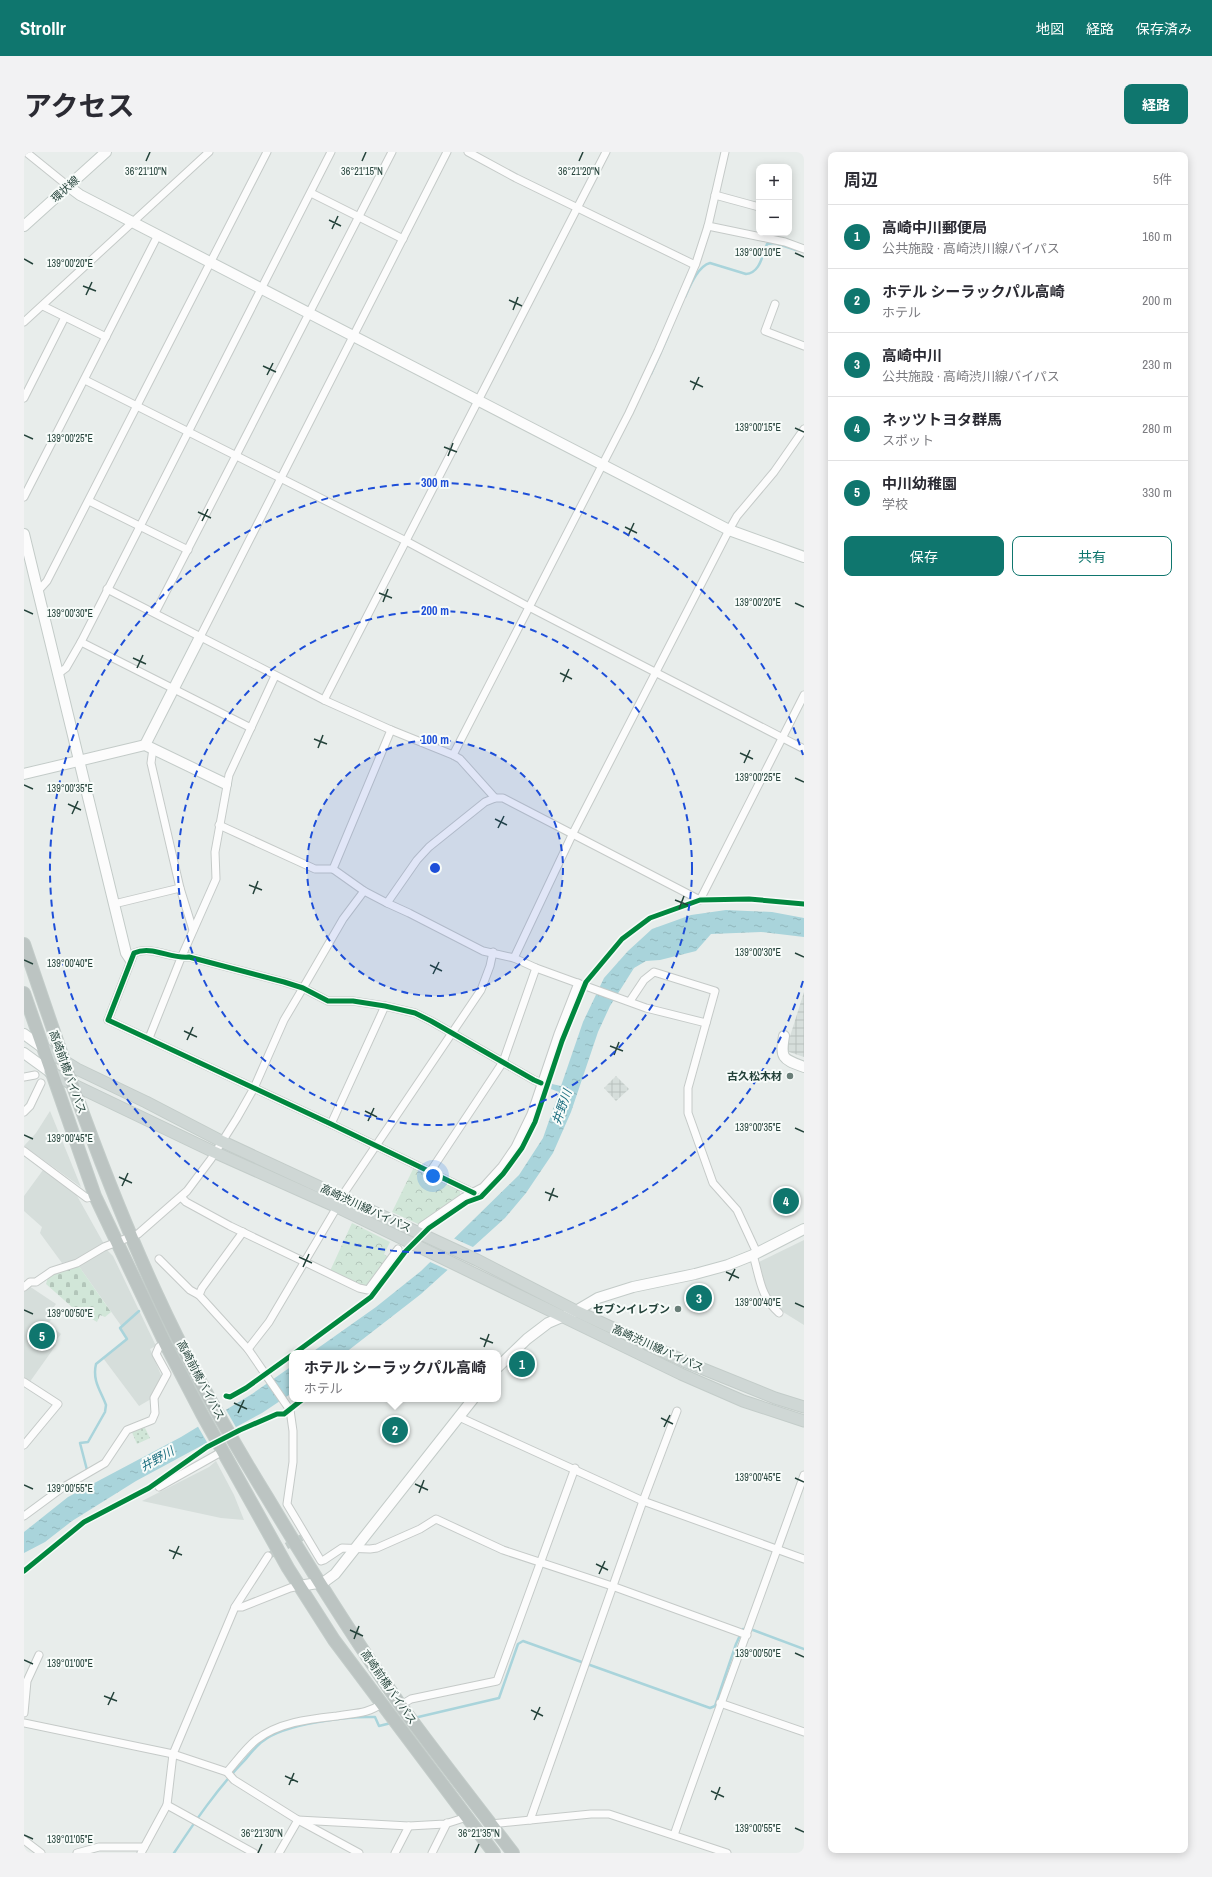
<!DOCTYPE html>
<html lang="ja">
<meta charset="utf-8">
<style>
:root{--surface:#fff;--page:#f2f2f3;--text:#2b2b33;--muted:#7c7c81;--line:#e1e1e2;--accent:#0f766e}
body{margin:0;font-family:"Archivo Narrow","Noto Sans JP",sans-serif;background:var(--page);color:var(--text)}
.controls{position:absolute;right:12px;top:12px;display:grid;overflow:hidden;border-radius:8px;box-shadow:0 2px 10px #0003}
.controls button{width:36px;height:36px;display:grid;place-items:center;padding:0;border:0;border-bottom:1px solid var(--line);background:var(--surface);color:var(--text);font:20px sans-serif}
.you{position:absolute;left:409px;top:1024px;width:14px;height:14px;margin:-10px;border:3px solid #fff;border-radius:50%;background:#1a73e8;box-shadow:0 0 0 6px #1a73e833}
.badge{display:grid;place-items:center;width:26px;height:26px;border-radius:50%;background:var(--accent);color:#fff;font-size:13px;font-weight:700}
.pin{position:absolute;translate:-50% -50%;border:2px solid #fff;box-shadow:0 1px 4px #0006}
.popup{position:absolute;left:265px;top:1198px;width:212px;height:52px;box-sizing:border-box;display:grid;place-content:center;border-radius:8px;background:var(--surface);filter:drop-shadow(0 1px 3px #0005);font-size:13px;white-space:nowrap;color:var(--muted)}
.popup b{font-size:15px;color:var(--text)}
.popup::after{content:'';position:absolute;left:50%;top:100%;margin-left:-8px;border:8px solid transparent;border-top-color:var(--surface)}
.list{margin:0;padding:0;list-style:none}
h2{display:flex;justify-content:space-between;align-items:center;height:52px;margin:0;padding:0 16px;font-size:17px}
h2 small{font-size:13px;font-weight:400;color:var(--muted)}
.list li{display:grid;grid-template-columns:26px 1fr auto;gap:12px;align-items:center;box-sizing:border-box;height:64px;padding:0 16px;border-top:1px solid var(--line)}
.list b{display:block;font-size:15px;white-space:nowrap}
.list p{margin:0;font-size:13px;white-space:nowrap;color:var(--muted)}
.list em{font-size:13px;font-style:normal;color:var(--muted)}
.actions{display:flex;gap:8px;padding:12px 16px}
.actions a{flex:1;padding:9px 0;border:1px solid var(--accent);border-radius:8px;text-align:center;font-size:14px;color:var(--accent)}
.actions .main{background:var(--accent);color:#fff}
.map{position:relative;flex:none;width:780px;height:1701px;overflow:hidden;border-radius:8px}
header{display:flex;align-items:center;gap:24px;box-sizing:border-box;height:56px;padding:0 20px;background:var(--accent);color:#fff}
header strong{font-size:19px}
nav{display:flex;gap:22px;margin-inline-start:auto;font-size:14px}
.intro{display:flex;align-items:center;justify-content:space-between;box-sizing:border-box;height:96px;padding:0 24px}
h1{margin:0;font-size:28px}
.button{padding:10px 18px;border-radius:8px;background:var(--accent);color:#fff;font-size:14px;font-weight:700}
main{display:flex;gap:24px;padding:0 24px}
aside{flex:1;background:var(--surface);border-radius:8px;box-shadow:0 2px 10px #0003}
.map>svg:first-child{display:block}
.built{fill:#d6dedb}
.industrial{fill:url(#industrial-grid)}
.grass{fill:url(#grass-dots)}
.cemetery{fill:url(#cemetery-stones)}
.park{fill:url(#park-crowns)}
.water{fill:url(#water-ripples)}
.pier{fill:#e8edeb}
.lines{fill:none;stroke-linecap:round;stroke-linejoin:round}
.stream{stroke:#a9d4db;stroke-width:2.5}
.street-tunnel{stroke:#c1cbc8;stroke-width:7;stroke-dasharray:7 3.5;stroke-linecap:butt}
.street-casing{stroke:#c5cac8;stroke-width:9}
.secondary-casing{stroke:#c3cbc8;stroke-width:12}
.primary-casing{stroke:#c3ccc9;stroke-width:13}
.highway-casing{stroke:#c3ccc9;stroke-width:14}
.street{stroke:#fcfcfc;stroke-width:7}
.secondary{stroke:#fcfcfc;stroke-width:10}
.primary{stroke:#cfd7d5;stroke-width:11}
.highway{stroke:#bcc4c2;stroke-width:12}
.cycleway-casing{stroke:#f7fbf9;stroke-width:8}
.cycleway{stroke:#00873e;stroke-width:5}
.ticks{fill:none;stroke:#24423a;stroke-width:1.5}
.ring{fill:none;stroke:#1d4ed8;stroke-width:2;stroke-dasharray:7 5}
.poi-dot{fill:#697e78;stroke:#f7fbf9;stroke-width:1.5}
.labels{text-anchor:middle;stroke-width:4;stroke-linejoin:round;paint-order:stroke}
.street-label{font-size:11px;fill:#24423a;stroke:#f7fbf9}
.poi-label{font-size:11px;font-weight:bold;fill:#24423a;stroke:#f7fbf9;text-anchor:end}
.water-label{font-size:12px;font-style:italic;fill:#1c6f80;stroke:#f7fbf9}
.ticks-label{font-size:10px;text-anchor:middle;fill:#24423a;stroke:#f7fbf9;stroke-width:4;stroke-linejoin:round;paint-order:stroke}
.centre{fill:#1d4ed8;stroke:#f7fbf9;stroke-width:2}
.ring-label{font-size:12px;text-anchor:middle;font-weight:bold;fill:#1d4ed8;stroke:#f7fbf9;stroke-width:4;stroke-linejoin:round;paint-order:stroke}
</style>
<header>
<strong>Strollr</strong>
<nav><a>地図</a><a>経路</a><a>保存済み</a></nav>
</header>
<div class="intro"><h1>アクセス</h1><a class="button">経路</a></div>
<main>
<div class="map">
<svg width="780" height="1701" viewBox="0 0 780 1701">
<defs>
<pattern id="industrial-grid" width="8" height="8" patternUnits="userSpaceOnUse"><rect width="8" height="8" fill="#d6dedb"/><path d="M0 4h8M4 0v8" fill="none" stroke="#b8c0bd"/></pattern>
<pattern id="grass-dots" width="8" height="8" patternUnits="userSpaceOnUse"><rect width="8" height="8" fill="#d1e6d8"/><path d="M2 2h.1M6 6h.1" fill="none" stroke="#b3c6ba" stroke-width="1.8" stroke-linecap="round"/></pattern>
<pattern id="cemetery-stones" width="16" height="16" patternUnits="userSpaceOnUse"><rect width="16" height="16" fill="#d1e6d8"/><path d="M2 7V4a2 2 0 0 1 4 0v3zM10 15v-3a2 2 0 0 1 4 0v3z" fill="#b3c6ba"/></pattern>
<pattern id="park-crowns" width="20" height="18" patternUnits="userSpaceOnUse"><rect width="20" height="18" fill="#d1e6d8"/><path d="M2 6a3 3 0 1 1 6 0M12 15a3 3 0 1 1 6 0" fill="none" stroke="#b3c6ba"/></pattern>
<pattern id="water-ripples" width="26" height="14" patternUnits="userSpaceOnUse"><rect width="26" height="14" fill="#a9d4db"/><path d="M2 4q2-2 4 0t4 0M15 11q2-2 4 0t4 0" fill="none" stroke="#91b7bd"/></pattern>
</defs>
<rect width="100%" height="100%" fill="#e8edeb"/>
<g class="built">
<path d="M 26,959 L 57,1035 L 0,994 L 12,981 Z"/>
<path d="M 19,1018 L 52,1042 L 80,1092 L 55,1107 L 38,1111 L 16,1081 L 18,1075 L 0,1059 L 0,1044 Z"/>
<path d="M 780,1088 L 780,1173 L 759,1160 L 744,1144 L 735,1110 Z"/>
<path d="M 82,1097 L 89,1104 L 132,1194 L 126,1197 L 137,1223 L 138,1228 L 127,1247 L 115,1254 L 79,1206 L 103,1187 L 96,1176 L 98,1175 L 54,1113 Z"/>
<path d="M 5,1134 L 32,1152 L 27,1159 L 31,1162 L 24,1172 L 37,1182 L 30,1191 L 32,1193 L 5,1231 L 0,1227 L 0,1138 Z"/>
<path d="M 192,1309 L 210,1343 L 220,1368 L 197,1366 L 118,1349 L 185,1315 Z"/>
</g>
<g class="industrial">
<path d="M 780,840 L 780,905 L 765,900 L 762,897 Z"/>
<path d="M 592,924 L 605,937 L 592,949 L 580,936 Z"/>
</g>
<path class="grass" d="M 120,1274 L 126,1286 L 113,1292 L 107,1278 Z"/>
<path class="cemetery" d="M 54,1113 L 87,1160 L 81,1165 L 76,1163 L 73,1170 L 49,1156 L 22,1132 L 24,1125 L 38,1117 Z"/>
<g class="park">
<path d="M 390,1015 L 436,1039 L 436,1043 L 394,1072 L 368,1060 Z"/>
<path d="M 328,1071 L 366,1090 L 360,1102 L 364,1105 L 343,1134 L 336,1133 L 306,1119 Z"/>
</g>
<g class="water">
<path d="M 702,758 L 748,760 L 780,766 L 780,785 L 737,780 L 687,782 L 672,799 L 636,808 L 622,809 L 610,816 L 586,854 L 574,880 L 547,960 L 529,1001 L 502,1041 L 481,1066 L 397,1142 L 321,1201 L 287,1201 L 352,1155 L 397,1119 L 495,1023 L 519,986 L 535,940 L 527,937 L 528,932 L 537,934 L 559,870 L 580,826 L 604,799 L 628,777 L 667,763 Z"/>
<path d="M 268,1214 L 268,1241 L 238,1261 L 112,1329 L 48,1369 L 21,1390 L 0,1401 L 0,1380 L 44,1345 L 157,1285 L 228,1242 Z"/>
</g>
<g class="pier">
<path d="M 429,1086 L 451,1096 L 426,1119 L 404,1109 Z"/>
<path d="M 201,1256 L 213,1277 L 184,1292 L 173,1273 Z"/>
</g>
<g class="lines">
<g class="stream">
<path d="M 661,145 C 666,134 674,114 686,111 L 722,122 C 736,121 738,104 743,92 L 751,91 L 772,98"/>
<path d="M 627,222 L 644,184"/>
<path d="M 63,1318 L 56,1291 L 64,1290 L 81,1260 L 82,1253 C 77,1239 68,1229 72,1212 L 103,1187 L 96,1176 L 115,1159"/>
<path d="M 390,1566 L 475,1546 L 494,1492 L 499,1489 L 686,1556 L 691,1554 L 712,1492 L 719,1477 L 729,1478 L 780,1497"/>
<path d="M 150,1701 C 172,1668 193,1637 220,1609 C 226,1602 232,1594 239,1589 C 260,1572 323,1564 351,1565 L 355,1574 L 367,1571"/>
</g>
<path class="street-tunnel" d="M 244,1404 L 279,1385"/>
<defs>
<g id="street">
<path d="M 2,0 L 44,34"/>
<path d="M 444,0 L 492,26 L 671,113"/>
<path d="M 287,41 L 379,87"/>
<path d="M 691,43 L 735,55"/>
<path d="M 684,74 L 761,90 L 780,97"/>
<path d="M 751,152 L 741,179 L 780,194"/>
<path d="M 19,154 L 82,185"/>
<path d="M 0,170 L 185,0"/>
<path d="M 61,228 L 382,389 L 505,455 L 780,597"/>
<path d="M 0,246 L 41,165"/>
<path d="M 0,345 L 134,83"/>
<path d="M 65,349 L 164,398"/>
<path d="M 83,437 L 300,548 L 367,578 L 429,603 L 436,607 L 471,646"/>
<path d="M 14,439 L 23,429 L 243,0"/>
<path d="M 131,461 L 368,0"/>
<path d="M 176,485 L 423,0"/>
<path d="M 57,490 L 227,576"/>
<path d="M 34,522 L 42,516 L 57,490 L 307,0"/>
<path d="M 300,548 L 582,0"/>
<path d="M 367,578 L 309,717 L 340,739 L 363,751 L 385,761 L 459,799 L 490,806 L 512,816 L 622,856 L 682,871"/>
<path d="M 129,596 L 127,611 L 156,736 L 169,778"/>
<path d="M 429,603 L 605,261 L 634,199 L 672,111 L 684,74 L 701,0"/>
<path d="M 195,673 L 291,717 L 309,717"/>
<path d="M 363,751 L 393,708 L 405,695 L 461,650 L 471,646 L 479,646 L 676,748 L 780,543"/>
<path d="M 90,752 L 156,736"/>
<path d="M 490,806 L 549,681 L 705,378 L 713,364 L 750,320 L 780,277"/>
<path d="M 606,849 L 620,828 L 630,820 L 691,839 L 664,936 L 664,961 L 689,1031 L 713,1058 L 733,1101"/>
<path d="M 125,886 L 157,806 L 192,727 L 191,700 L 205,623 L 251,524"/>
<path d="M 0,925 L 11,923"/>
<path d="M 0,960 L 6,954 L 17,931"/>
<path d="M 307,972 L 361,854"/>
<path d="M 0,999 L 63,1046 L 71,1044"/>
<path d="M 406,1020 L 479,910 L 512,816"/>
<path d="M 450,1041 L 307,972 L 84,868 L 110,801 C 128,793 146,807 165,805 L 260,830 L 279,836 L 304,849 L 329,849 L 361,854 L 391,861 L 407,869 L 510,928 L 517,931"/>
<path d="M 318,1044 L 457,838 L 466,814 L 469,800"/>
<path d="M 157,1045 L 162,1050 L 206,1074 L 335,1136 L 344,1138 L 374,1097"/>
<path d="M 398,1074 L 440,1045 L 459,1035 L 478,1014 L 491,995 L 507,962 L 534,882 L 554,831"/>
<path d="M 219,1080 L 178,1136 L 175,1143 L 224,1197 L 266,1258 L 269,1279 L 269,1310 L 263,1352 L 297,1409 L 300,1408 L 318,1396 L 346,1397 L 353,1396 L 396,1377 L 412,1367 L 479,1398 L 588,1434 L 723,1483"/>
<path d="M 729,1103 C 736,1126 736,1144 755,1161"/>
<path d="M 135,1107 L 166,1138 L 175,1143"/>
<path d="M 0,1135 L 6,1130 L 12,1130 L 28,1119 L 53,1111 L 80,1095 L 114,1082 L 163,1039 L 187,1007 L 213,966 L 230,936 L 260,868 L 279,836 L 319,767 L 340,739"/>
<path d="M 224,1197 L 245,1170 L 313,1055"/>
<path d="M 0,1230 L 34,1252 L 0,1293"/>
<path d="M 435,1265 L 619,1349 L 780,1407"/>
<path d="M 135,1335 L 199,1299"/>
<path d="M 0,1364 L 38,1336 L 81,1311 L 103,1278 L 128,1268 L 131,1261 L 130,1246 L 143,1222 L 132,1202 L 135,1195 L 141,1191"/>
<path d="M 211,1455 L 244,1404"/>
<path d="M 696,1551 L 780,1580"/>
<path d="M 377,1553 L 387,1547 L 473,1529 L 551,1316"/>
<path d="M 0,1561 L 3,1529 L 15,1503"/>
<path d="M 0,1571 L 149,1602 L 203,1620 L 210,1628 L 274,1668 L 335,1701"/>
<path d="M 203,1620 C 212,1610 221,1597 232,1588 C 255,1570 286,1567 313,1564 C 329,1561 344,1562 357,1552"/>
<path d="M 143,1653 L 230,1701"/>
<path d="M 506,1668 L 619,1349 L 653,1259"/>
<path d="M 467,1672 L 567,1662 L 585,1662 L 703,1701"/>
<path d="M 650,1683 C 692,1563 737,1443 780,1323"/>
<path d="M 0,1688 L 17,1701"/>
<path d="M 53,1701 L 75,1695 L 120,1695"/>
<path d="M 117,1701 L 143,1653 L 149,1602 L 211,1455 L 218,1455 L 266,1436 L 275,1434"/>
<path d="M 255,1701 L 274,1668 L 385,1674 L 421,1672 L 443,1665"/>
<path d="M 371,1701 L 385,1674"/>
<path d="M 408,1701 L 423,1671"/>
</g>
<g id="secondary">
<path d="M 44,34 L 56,43 L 705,378 L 780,405"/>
<path d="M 0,74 L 82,0"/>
<path d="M 0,382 L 90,752 L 102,801 L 106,807"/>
<path d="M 121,593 L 176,485"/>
<path d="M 0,622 L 121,593 L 202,632"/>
<path d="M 0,882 L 19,896"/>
<path d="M 760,884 C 756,907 759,907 780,915"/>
<path d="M 0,901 L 26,920"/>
<path d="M 474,1215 L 503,1187 L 524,1171 L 552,1159 L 574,1146 L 609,1135 L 671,1122 L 704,1113 L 729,1103 L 780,1077"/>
<path d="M 275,1434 L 300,1430 L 311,1422 L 449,1247"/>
</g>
<g id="primary">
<path d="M 19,896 L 53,917 L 122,950 L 197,989 L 453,1108 L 552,1159 L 662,1210 L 751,1246 L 780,1255"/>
<path d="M 26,920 L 48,932 L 190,1000 L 313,1055 L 657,1222 L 719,1249 L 780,1269"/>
</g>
<g id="highway">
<path d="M 0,792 C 40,911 81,1030 133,1143 C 165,1213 203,1280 243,1345 C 285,1415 328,1484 375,1551 C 412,1602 451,1651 489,1701"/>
<path d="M 0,841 L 71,1044 L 141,1191 L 178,1262 L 264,1416 L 310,1488 L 470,1701"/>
</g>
</defs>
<use href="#street" class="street-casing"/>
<use href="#secondary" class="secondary-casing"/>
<use href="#primary" class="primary-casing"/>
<use href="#highway" class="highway-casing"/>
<use href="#street" class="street"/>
<use href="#secondary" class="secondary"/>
<use href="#primary" class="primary"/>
<use href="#highway" class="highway"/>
<defs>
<g id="cycleway">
<path d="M 450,1041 L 307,972 L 84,868 L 110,801 C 128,793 146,807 165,805 L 260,830 L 279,836 L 304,849 L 329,849 L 361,854 L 391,861 L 407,869 L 510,928 L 517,931"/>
<path d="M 271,1201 L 347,1145 L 381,1100 L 405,1076 L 443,1050 L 457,1045 L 479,1022 L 498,996 L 511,970 L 538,889 L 562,830 L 598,787 L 626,766 L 676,748 L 725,747 L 780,752"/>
<path d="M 202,1244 L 206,1245 L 222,1236 L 268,1203"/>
<path d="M 0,1419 L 60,1370 L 125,1336 L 183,1295 L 216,1278 L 253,1262 L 260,1262 L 279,1247"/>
</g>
</defs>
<use href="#cycleway" class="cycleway-casing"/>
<use href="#cycleway" class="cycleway"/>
</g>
<path class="ticks" d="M 122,9 L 126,0M 338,9 L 342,0M 555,9 L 559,0M 305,68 L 317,74M 308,77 L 314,64M 771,101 L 780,105M 0,107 L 9,112M 59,134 L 72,139M 62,143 L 68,130M 485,148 L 498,154M 489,158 L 494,145M 239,214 L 252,220M 243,223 L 249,211M 666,229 L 679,235M 669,238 L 675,225M 771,276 L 780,280M 0,283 L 9,287M 420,295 L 433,300M 424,304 L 429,291M 174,360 L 187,366M 178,369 L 184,357M 601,375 L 613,381M 604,384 L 610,371M 355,441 L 368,446M 359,450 L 364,437M 771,451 L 780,455M 0,458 L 9,462M 109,506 L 122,512M 113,516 L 119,503M 536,521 L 548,527M 539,530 L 545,517M 290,587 L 303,592M 294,596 L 299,583M 716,601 L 729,607M 720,611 L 726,598M 771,626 L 780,630M 0,633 L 9,637M 44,652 L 57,658M 48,662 L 54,649M 471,667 L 483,673M 474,676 L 480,664M 225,733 L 238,738M 229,742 L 234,729M 651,748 L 664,753M 655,757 L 660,744M 771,801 L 780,805M 0,808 L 9,812M 406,813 L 418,819M 409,822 L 415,810M 160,879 L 173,885M 163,888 L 169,875M 586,894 L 599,899M 590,903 L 595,890M 341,959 L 353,965M 344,969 L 350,956M 771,976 L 780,980M 0,983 L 9,987M 95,1025 L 108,1031M 98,1034 L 104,1021M 521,1040 L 534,1045M 525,1049 L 530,1036M 275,1105 L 288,1111M 279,1115 L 285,1102M 702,1120 L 715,1126M 705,1129 L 711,1117M 771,1151 L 780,1155M 0,1158 L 9,1162M 456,1186 L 469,1191M 460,1195 L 465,1182M 210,1251 L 223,1257M 214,1261 L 220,1248M 637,1266 L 649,1272M 640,1275 L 646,1263M 771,1326 L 780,1330M 391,1332 L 404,1338M 0,1333 L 9,1337M 395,1341 L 400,1328M 145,1398 L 158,1403M 149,1407 L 155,1394M 572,1412 L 584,1418M 575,1422 L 581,1409M 326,1478 L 339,1484M 330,1487 L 335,1474M 771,1501 L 780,1505M 0,1508 L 9,1512M 80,1544 L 93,1549M 84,1553 L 90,1540M 507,1558 L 519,1564M 510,1568 L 516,1555M 261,1624 L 274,1630M 265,1633 L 270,1621M 687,1639 L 700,1645M 691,1648 L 696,1635M 771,1676 L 780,1680M 0,1683 L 9,1687M 234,1701 L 238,1692M 451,1701 L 455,1692"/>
<circle cx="411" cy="716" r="128" fill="#1d4ed8" fill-opacity=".12"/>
<g class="ring">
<circle cx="411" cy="716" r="128"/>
<circle cx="411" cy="716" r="257"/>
<path d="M779 829A385 385 0 1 1 779 603"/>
</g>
<g class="poi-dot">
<circle cx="766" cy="924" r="4"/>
<circle cx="654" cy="1157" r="4"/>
</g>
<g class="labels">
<g class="street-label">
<text transform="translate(41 37) rotate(-42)" y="4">環状線</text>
<text transform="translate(44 920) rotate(70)" y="4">高崎前橋バイパス</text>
<text transform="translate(342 1056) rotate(25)" y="4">高崎渋川線バイパス</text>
<text transform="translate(634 1196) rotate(24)" y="4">高崎渋川線バイパス</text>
<text transform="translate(177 1228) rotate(62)" y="4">高崎前橋バイパス</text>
<text transform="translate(365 1535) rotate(55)" y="4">高崎前橋バイパス</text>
</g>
<g class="poi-label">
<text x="758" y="928">古久松木材</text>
<text x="646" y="1161">セブンイレブン</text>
</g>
<g class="water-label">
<text transform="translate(538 955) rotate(-71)" y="4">井野川</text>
<text transform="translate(133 1307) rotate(-29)" y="4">井野川</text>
</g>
</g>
<g class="ticks-label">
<text x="122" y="23">36°21'10"N</text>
<text x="338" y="23">36°21'15"N</text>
<text x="555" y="23">36°21'20"N</text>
<text x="734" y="104">139°00'10"E</text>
<text x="46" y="115">139°00'20"E</text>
<text x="734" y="279">139°00'15"E</text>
<text x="46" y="290">139°00'25"E</text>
<text x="734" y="454">139°00'20"E</text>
<text x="46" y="465">139°00'30"E</text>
<text x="734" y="629">139°00'25"E</text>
<text x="46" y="640">139°00'35"E</text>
<text x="734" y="804">139°00'30"E</text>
<text x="46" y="815">139°00'40"E</text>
<text x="734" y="979">139°00'35"E</text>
<text x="46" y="990">139°00'45"E</text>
<text x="734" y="1154">139°00'40"E</text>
<text x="46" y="1165">139°00'50"E</text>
<text x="734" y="1329">139°00'45"E</text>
<text x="46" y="1340">139°00'55"E</text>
<text x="734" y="1505">139°00'50"E</text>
<text x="46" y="1515">139°01'00"E</text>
<text x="734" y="1680">139°00'55"E</text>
<text x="238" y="1685">36°21'30"N</text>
<text x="455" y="1685">36°21'35"N</text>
<text x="46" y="1691">139°01'05"E</text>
</g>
<circle cx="411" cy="716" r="6" class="centre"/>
<g class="ring-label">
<text x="411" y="335">300 m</text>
<text x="411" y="463">200 m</text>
<text x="411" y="592">100 m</text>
</g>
</svg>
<div class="controls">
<button>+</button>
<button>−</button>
</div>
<div class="you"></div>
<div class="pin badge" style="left:498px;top:1212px">1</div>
<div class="pin badge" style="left:371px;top:1278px">2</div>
<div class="popup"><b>ホテル シーラックパル高崎</b>ホテル</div>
<div class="pin badge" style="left:675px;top:1146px">3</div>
<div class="pin badge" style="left:762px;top:1049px">4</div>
<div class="pin badge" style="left:18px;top:1184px">5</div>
</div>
<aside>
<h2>周辺<small>5件</small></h2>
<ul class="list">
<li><span class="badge">1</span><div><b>高崎中川郵便局</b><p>公共施設 · 高崎渋川線バイパス</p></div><em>160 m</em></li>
<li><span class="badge">2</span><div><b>ホテル シーラックパル高崎</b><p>ホテル</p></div><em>200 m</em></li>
<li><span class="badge">3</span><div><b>高崎中川</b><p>公共施設 · 高崎渋川線バイパス</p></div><em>230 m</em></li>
<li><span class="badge">4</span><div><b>ネッツトヨタ群馬</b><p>スポット</p></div><em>280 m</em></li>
<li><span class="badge">5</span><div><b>中川幼稚園</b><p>学校</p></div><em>330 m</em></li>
</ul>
<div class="actions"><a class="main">保存</a><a>共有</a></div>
</aside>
</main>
